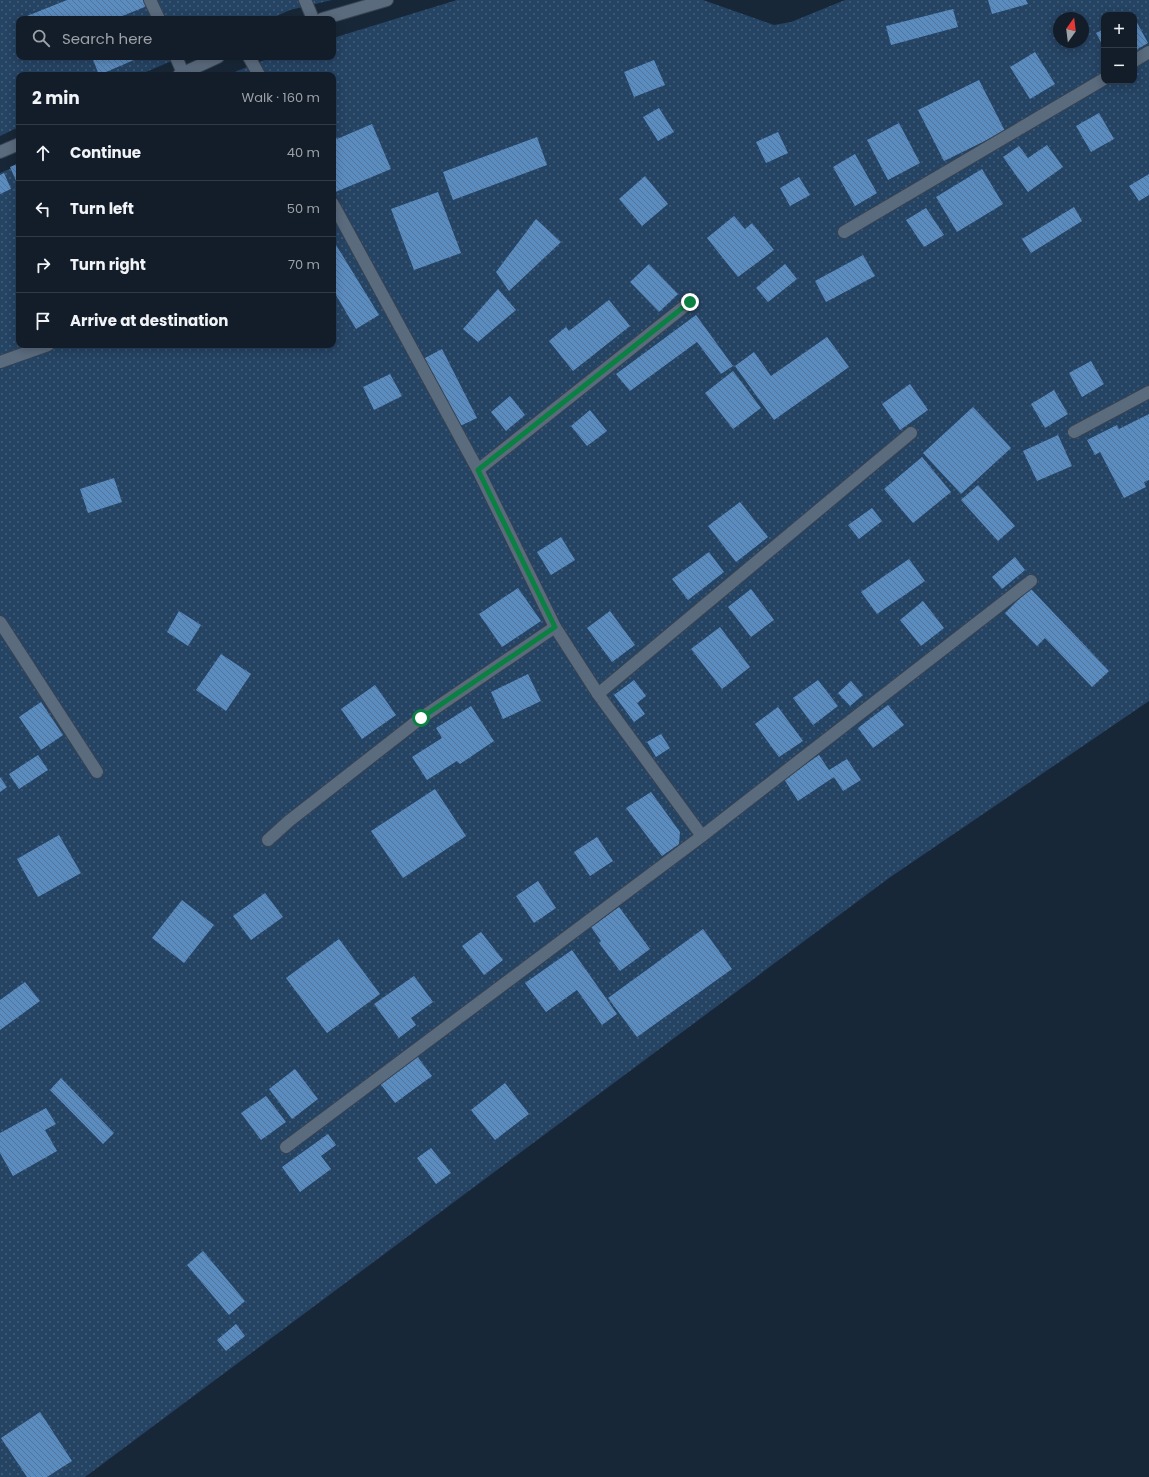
<!DOCTYPE html>
<meta charset="utf-8">
<style>
:root{--surface:#121d29;--page:#1f2a35;--text:#f1f3f6;--muted:#9ca2a8;--line:#313b46}
body{margin:0;font-family:Poppins,sans-serif;background:var(--page);color:var(--text)}
.controls{position:absolute;right:12px;top:12px;display:grid;overflow:hidden;border-radius:8px;box-shadow:0 2px 10px #0003}
.controls button{width:36px;height:36px;display:grid;place-items:center;padding:0;border:0;border-bottom:1px solid var(--line);background:var(--surface);color:var(--text);font:20px sans-serif}
.compass{position:absolute;left:1053px;top:12px;width:36px;height:36px;border-radius:50%;background:var(--surface);box-shadow:0 2px 10px #0003;rotate:14deg}
.stop{position:absolute;width:12px;height:12px;margin:-9px;border:3px solid #0b8043;border-radius:50%;background:#fff}
.stop.end{background:#0b8043;border-color:#fff;box-shadow:0 1px 4px #0008}
.list{margin:0;padding:0;list-style:none}
h2{display:flex;justify-content:space-between;align-items:center;height:52px;margin:0;padding:0 16px;font-size:17px}
h2 small{font-size:13px;font-weight:400;color:var(--muted)}
.list li{display:grid;grid-template-columns:26px 1fr auto;gap:12px;align-items:center;box-sizing:border-box;height:56px;padding:0 16px;border-top:1px solid var(--line)}
.list b{display:block;font-size:15px;white-space:nowrap}
.list em{font-size:13px;font-style:normal;color:var(--muted)}
.icon{flex:none;width:22px;height:22px;fill:none;stroke:currentColor;stroke-width:2;stroke-linecap:round;stroke-linejoin:round}
.map{position:relative;flex:none;width:1149px;height:1477px;overflow:hidden}
.search{position:absolute;background:var(--surface);box-shadow:0 2px 10px #0003;left:16px;top:16px;width:320px;height:44px;display:flex;align-items:center;gap:10px;box-sizing:border-box;padding:0 14px;border-radius:8px;color:var(--muted);font-size:15px}
.panel{position:absolute;background:var(--surface);box-shadow:0 2px 10px #0003;left:16px;top:72px;width:320px;height:276px;border-radius:8px}
.map>svg:first-child{display:block}
.garden{fill:url(#garden-dots);fill-rule:evenodd}
.building{fill:url(#building-back-hatch)}
.lines{fill:none;stroke-linecap:round;stroke-linejoin:round}
.minor-casing{stroke:#374351;stroke-width:14}
.minor{stroke:#5a6b7e;stroke-width:12}
.route{stroke:#0b8043;stroke-width:5}
</style>
<div class="map">
<svg width="1149" height="1477" viewBox="0 0 1149 1477">
<defs>
<pattern id="garden-dots" width="8" height="8" patternUnits="userSpaceOnUse"><rect width="8" height="8" fill="#254363"/><path d="M2 2h.1M6 6h.1" fill="none" stroke="#435d79" stroke-width="1.8" stroke-linecap="round"/></pattern>
<pattern id="building-back-hatch" width="6" height="6" patternUnits="userSpaceOnUse"><rect width="6" height="6" fill="#5b8cc0"/><path d="M-1 5l2 2M0 0l6 6M5-1l2 2" fill="none" stroke="#52759b"/></pattern>
</defs>
<rect width="100%" height="100%" fill="#182737"/>
<g class="garden">
<path d="M 0,0 L 332,0 L 290,10 L 270,19 L 19,19 L 19,57 L 181,57 L 139,75 L 19,75 L 19,127 L 0,136 Z"/>
<path d="M 457,0 L 703,0 L 774,25 L 791,22 L 845,0 L 1149,0 L 1149,701 L 889,878 L 85,1477 L 0,1477 L 0,173 L 19,165 L 19,345 L 333,345 L 333,75 L 227,75 L 272,57 L 333,57 L 333,38 ZM 1104,15 L 1134,15 L 1134,81 L 1104,81 ZM 1059,18 L 1083,18 L 1083,42 L 1059,42 Z"/>
</g>
<g class="building">
<path d="M 67,0 L 145,0 L 147,6 L 115,19 L 28,19 L 27,16 Z"/>
<path d="M 988,0 L 1026,0 L 1028,4 L 992,14 Z"/>
<path d="M 953,9 L 958,27 L 891,45 L 886,26 Z"/>
<path d="M 1134,17 L 1148,43 L 1134,51 Z"/>
<path d="M 1104,29 L 1104,48 L 1096,33 Z"/>
<path d="M 1035,52 L 1055,84 L 1030,99 L 1010,67 Z"/>
<path d="M 92,57 L 133,57 L 134,60 L 99,75 Z"/>
<path d="M 654,60 L 665,85 L 634,97 L 624,72 Z"/>
<path d="M 979,80 L 1005,131 L 944,161 L 918,110 Z"/>
<path d="M 659,108 L 674,132 L 658,141 L 643,117 Z"/>
<path d="M 1099,113 L 1114,139 L 1091,152 L 1076,126 Z"/>
<path d="M 899,123 L 920,163 L 888,180 L 867,140 Z"/>
<path d="M 372,124 L 391,169 L 333,193 L 333,131 L 337,139 Z"/>
<path d="M 778,132 L 788,153 L 766,163 L 756,142 Z"/>
<path d="M 537,137 L 547,165 L 453,200 L 443,172 Z"/>
<path d="M 1047,145 L 1063,167 L 1028,192 L 1003,157 L 1019,146 L 1028,158 Z"/>
<path d="M 855,154 L 877,193 L 855,206 L 833,167 Z"/>
<path d="M 19,163 L 19,182 L 17,183 L 10,167 Z"/>
<path d="M 982,169 L 1003,204 L 957,232 L 936,197 Z"/>
<path d="M 4,173 L 11,189 L 0,194 L 0,175 Z"/>
<path d="M 1149,174 L 1149,195 L 1139,201 L 1129,186 Z"/>
<path d="M 645,176 L 668,204 L 642,226 L 619,199 Z"/>
<path d="M 799,177 L 810,195 L 790,206 L 780,188 Z"/>
<path d="M 438,192 L 461,253 L 414,270 L 391,209 Z"/>
<path d="M 1074,207 L 1082,221 L 1031,253 L 1022,239 Z"/>
<path d="M 926,208 L 944,235 L 924,247 L 906,220 Z"/>
<path d="M 734,216 L 745,229 L 752,223 L 774,250 L 738,277 L 707,238 Z"/>
<path d="M 536,219 L 561,242 L 509,291 L 496,272 Z"/>
<path d="M 333,240 L 379,315 L 356,329 L 333,290 Z"/>
<path d="M 863,255 L 875,276 L 826,302 L 815,281 Z"/>
<path d="M 649,264 L 678,294 L 659,312 L 630,282 Z"/>
<path d="M 785,264 L 797,279 L 768,302 L 756,288 Z"/>
<path d="M 498,289 L 516,310 L 478,342 L 463,329 Z"/>
<path d="M 609,300 L 630,326 L 573,371 L 549,341 L 566,327 L 569,331 Z"/>
<path d="M 696,315 L 733,366 L 721,374 L 697,342 L 630,391 L 616,374 Z"/>
<path d="M 827,337 L 849,367 L 774,420 L 735,366 L 754,352 L 771,376 Z"/>
<path d="M 442,349 L 477,418 L 458,427 L 423,359 Z"/>
<path d="M 1091,361 L 1104,384 L 1082,397 L 1069,373 Z"/>
<path d="M 733,371 L 761,408 L 733,429 L 705,393 Z"/>
<path d="M 390,374 L 402,396 L 374,410 L 363,387 Z"/>
<path d="M 910,384 L 928,410 L 900,430 L 882,404 Z"/>
<path d="M 1054,390 L 1068,414 L 1045,428 L 1031,404 Z"/>
<path d="M 510,396 L 525,415 L 506,431 L 491,412 Z"/>
<path d="M 973,407 L 1011,448 L 961,494 L 923,453 Z"/>
<path d="M 590,410 L 607,431 L 587,446 L 571,426 Z"/>
<path d="M 1149,414 L 1149,480 L 1144,482 L 1146,487 L 1124,498 L 1100,452 L 1095,455 L 1087,440 L 1117,425 L 1119,429 Z"/>
<path d="M 1058,435 L 1072,466 L 1037,481 L 1023,451 Z"/>
<path d="M 922,457 L 951,492 L 913,523 L 884,489 Z"/>
<path d="M 114,478 L 122,502 L 88,513 L 80,489 Z"/>
<path d="M 978,485 L 1015,526 L 998,541 L 961,500 Z"/>
<path d="M 740,502 L 768,537 L 736,562 L 708,526 Z"/>
<path d="M 872,508 L 882,521 L 859,539 L 848,525 Z"/>
<path d="M 561,537 L 575,560 L 551,575 L 537,552 Z"/>
<path d="M 709,552 L 724,572 L 688,600 L 672,579 Z"/>
<path d="M 1015,557 L 1025,570 L 1002,589 L 992,577 Z"/>
<path d="M 909,559 L 925,581 L 877,614 L 861,592 Z"/>
<path d="M 518,588 L 541,621 L 502,647 L 479,614 Z"/>
<path d="M 1030,588 L 1109,671 L 1092,687 L 1045,638 L 1037,646 L 1005,613 Z"/>
<path d="M 751,589 L 774,620 L 751,637 L 728,607 Z"/>
<path d="M 923,601 L 944,628 L 921,646 L 900,620 Z"/>
<path d="M 179,611 L 201,625 L 188,646 L 167,632 Z"/>
<path d="M 610,611 L 635,645 L 612,662 L 587,628 Z"/>
<path d="M 720,627 L 750,667 L 722,689 L 691,649 Z"/>
<path d="M 221,654 L 251,674 L 226,711 L 196,690 Z"/>
<path d="M 528,674 L 541,701 L 503,719 L 491,692 Z"/>
<path d="M 634,680 L 646,696 L 637,703 L 645,714 L 634,722 L 614,695 Z"/>
<path d="M 818,680 L 838,706 L 813,725 L 793,698 Z"/>
<path d="M 851,681 L 863,695 L 850,706 L 838,693 Z"/>
<path d="M 375,685 L 396,715 L 362,739 L 341,709 Z"/>
<path d="M 41,702 L 63,735 L 41,750 L 19,717 Z"/>
<path d="M 888,705 L 904,725 L 873,748 L 858,728 Z"/>
<path d="M 471,706 L 494,741 L 460,764 L 457,761 L 427,780 L 412,757 L 442,738 L 436,728 Z"/>
<path d="M 778,707 L 803,741 L 779,757 L 755,724 Z"/>
<path d="M 661,734 L 670,748 L 656,757 L 647,742 Z"/>
<path d="M 38,755 L 48,770 L 19,789 L 9,774 Z"/>
<path d="M 819,755 L 829,770 L 847,759 L 861,780 L 843,791 L 834,777 L 798,801 L 784,779 Z"/>
<path d="M 0,777 L 7,787 L 0,792 Z"/>
<path d="M 435,789 L 466,836 L 403,878 L 371,831 Z"/>
<path d="M 651,792 L 680,832 L 679,844 L 662,856 L 626,808 Z"/>
<path d="M 59,835 L 81,873 L 38,897 L 17,859 Z"/>
<path d="M 597,837 L 613,861 L 590,876 L 574,852 Z"/>
<path d="M 538,881 L 556,908 L 534,923 L 516,896 Z"/>
<path d="M 265,893 L 283,917 L 251,940 L 233,916 Z"/>
<path d="M 182,900 L 214,925 L 184,963 L 152,938 Z"/>
<path d="M 619,907 L 650,949 L 620,971 L 599,943 L 601,941 L 591,927 Z"/>
<path d="M 703,929 L 732,969 L 637,1037 L 608,998 Z"/>
<path d="M 481,932 L 503,960 L 484,975 L 462,946 Z"/>
<path d="M 339,939 L 380,994 L 327,1033 L 286,978 Z"/>
<path d="M 572,950 L 617,1014 L 602,1025 L 577,990 L 546,1012 L 525,983 Z"/>
<path d="M 414,976 L 433,1002 L 411,1018 L 416,1025 L 399,1038 L 374,1004 Z"/>
<path d="M 25,982 L 40,1001 L 0,1030 L 0,1000 Z"/>
<path d="M 416,1055 L 432,1076 L 395,1103 L 379,1082 Z"/>
<path d="M 295,1069 L 318,1099 L 292,1119 L 269,1089 Z"/>
<path d="M 61,1078 L 114,1133 L 103,1144 L 50,1090 Z"/>
<path d="M 505,1083 L 529,1114 L 495,1140 L 471,1110 Z"/>
<path d="M 266,1096 L 286,1122 L 261,1140 L 241,1113 Z"/>
<path d="M 46,1108 L 56,1124 L 45,1130 L 57,1151 L 13,1176 L 0,1153 L 0,1133 Z"/>
<path d="M 328,1134 L 336,1145 L 321,1156 L 331,1169 L 300,1192 L 282,1167 Z"/>
<path d="M 431,1148 L 451,1173 L 436,1184 L 417,1158 Z"/>
<path d="M 203,1251 L 245,1301 L 229,1315 L 187,1265 Z"/>
<path d="M 236,1324 L 245,1336 L 226,1351 L 217,1340 Z"/>
<path d="M 40,1412 L 72,1461 L 47,1477 L 27,1477 L 1,1438 Z"/>
</g>
<g class="lines">
<defs>
<g id="minor">
<path d="M 150,0 L 159,19"/>
<path d="M 305,0 L 313,19"/>
<path d="M 322,19 L 387,0"/>
<path d="M 176,57 L 183,73"/>
<path d="M 249,57 L 259,75"/>
<path d="M 1134,61 L 1149,52"/>
<path d="M 179,75 L 218,57"/>
<path d="M 0,152 L 19,144"/>
<path d="M 333,204 L 478,470 L 555,627 L 598,694 L 702,836"/>
<path d="M 844,232 L 1104,79"/>
<path d="M 0,362 L 48,345"/>
<path d="M 1074,432 L 1149,392"/>
<path d="M 478,470 L 690,302"/>
<path d="M 0,622 L 97,772"/>
<path d="M 598,694 L 911,433"/>
<path d="M 268,840 L 289,821 L 421,718 L 555,627"/>
<path d="M 286,1147 L 702,836 L 1031,581"/>
</g>
</defs>
<use href="#minor" class="minor-casing"/>
<use href="#minor" class="minor"/>
</g>
<g class="lines">
<path class="route" d="M 421,718 L 555,627 L 478,470 L 690,302"/>
</g>
</svg>
<div class="controls">
<button>+</button>
<button>−</button>
</div>
<svg class="compass" viewBox="-18 -18 36 36"><path d="M0-13l5 13h-10z" fill="#e53935"/><path d="M0 13l5-13h-10z" fill="#9ca2a8"/></svg>
<div class="stop" style="left:421px;top:718px"></div>
<div class="stop end" style="left:690px;top:302px"></div>
<div class="search"><svg class="icon" aria-label="search" viewBox="0 0 24 24"><circle cx="10" cy="10" r="6"/><path d="M15 15l6 6"/></svg>Search here</div>
<section class="panel">
<h2>2 min<small>Walk · 160 m</small></h2>
<ul class="list">
<li><svg class="icon" aria-label="ahead" viewBox="0 0 24 24"><path d="M12 20V5M6 11l6-6 6 6"/></svg><div><b>Continue</b></div><em>40 m</em></li>
<li><svg class="icon" aria-label="left" viewBox="0 0 24 24"><path d="M17 20v-9H6M10 6l-5 5 5 5"/></svg><div><b>Turn left</b></div><em>50 m</em></li>
<li><svg class="icon" aria-label="right" viewBox="0 0 24 24"><path d="M7 20v-9h11M14 6l5 5-5 5"/></svg><div><b>Turn right</b></div><em>70 m</em></li>
<li><svg class="icon" aria-label="arrive" viewBox="0 0 24 24"><path d="M6 21V4h12l-3 4 3 4H6"/></svg><div><b>Arrive at destination</b></div></li>
</ul>
</section>
</div>
